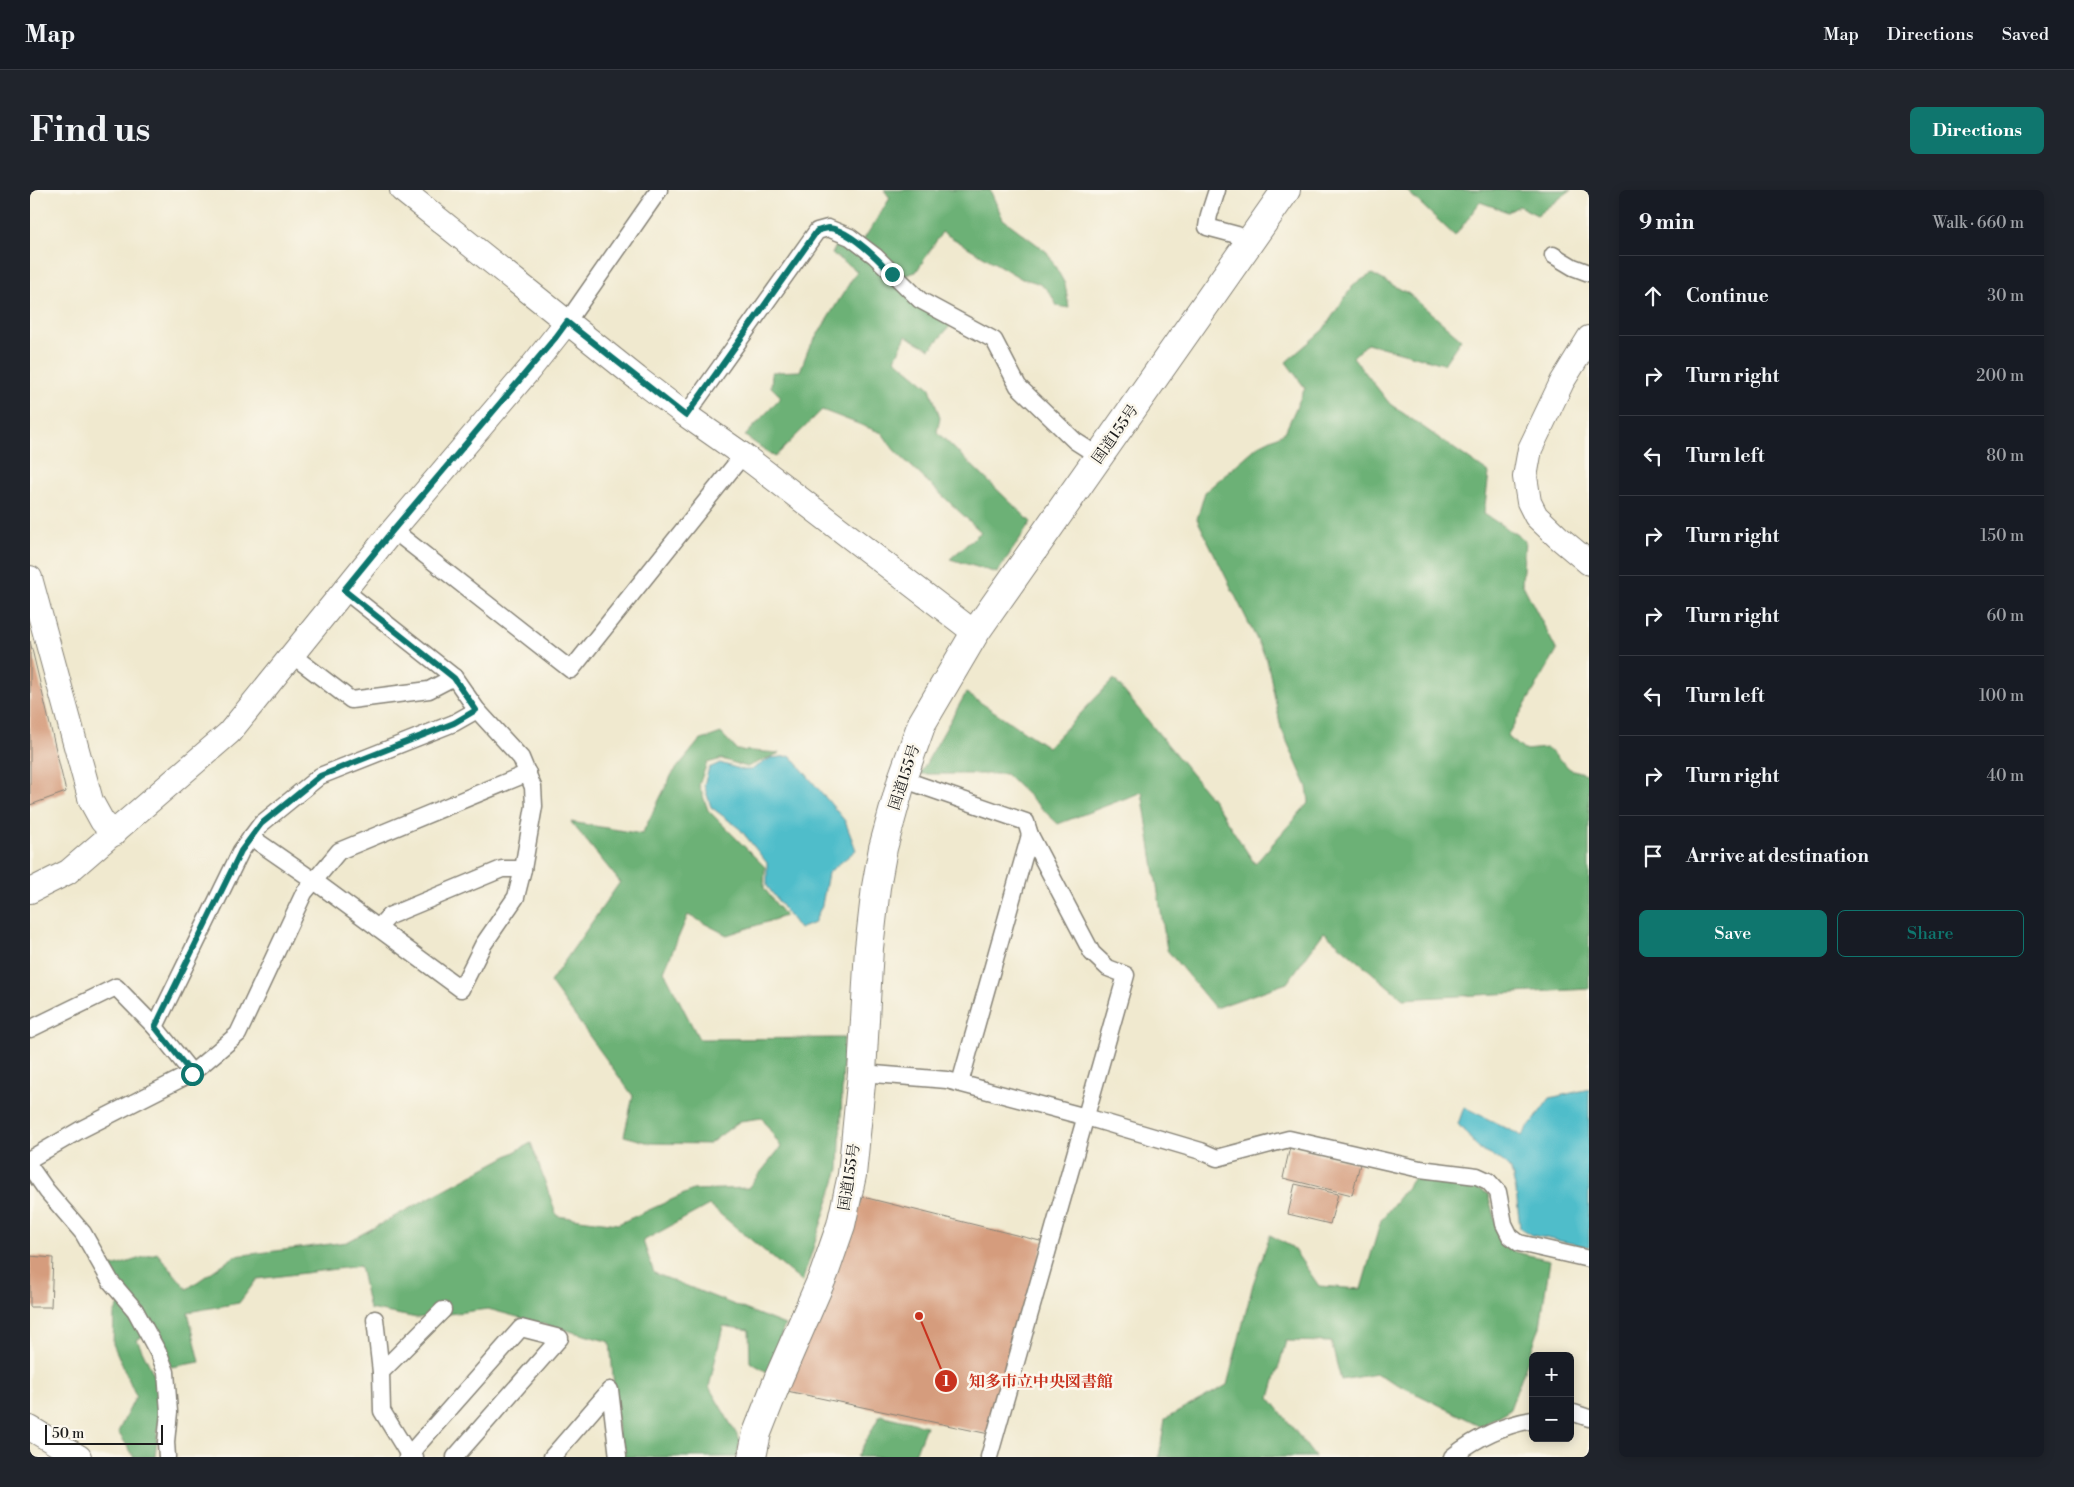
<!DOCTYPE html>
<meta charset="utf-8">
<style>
:root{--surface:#171b24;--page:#20242c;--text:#f1f3f6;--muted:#9ea1a6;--line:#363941;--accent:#0f766e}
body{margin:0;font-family:"Libre Bodoni","Noto Serif JP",serif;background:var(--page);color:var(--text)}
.controls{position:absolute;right:15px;bottom:15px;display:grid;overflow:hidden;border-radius:8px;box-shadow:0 2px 12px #0003}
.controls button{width:45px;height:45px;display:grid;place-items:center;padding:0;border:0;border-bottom:1px solid var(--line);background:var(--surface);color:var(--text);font:25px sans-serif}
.scale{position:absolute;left:15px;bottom:12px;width:118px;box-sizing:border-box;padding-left:5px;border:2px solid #1c1c1c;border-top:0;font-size:14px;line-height:18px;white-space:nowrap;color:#1c1c1c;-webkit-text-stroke:4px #fbf7ec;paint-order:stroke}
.stop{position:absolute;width:15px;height:15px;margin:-11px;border:4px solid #0f766e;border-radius:50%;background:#fff}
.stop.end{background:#0f766e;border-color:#fff;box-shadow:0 1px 5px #0008}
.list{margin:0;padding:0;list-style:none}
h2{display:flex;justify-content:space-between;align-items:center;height:65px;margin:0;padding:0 20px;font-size:21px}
h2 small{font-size:16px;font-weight:400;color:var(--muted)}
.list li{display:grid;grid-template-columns:32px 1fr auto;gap:15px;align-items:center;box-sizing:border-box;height:80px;padding:0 20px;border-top:1px solid var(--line)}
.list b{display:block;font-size:19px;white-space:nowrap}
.list em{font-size:16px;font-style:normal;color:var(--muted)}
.actions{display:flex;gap:10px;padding:15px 20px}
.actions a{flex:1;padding:11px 0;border:1px solid var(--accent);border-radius:8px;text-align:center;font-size:18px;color:var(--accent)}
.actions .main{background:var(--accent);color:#fff}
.icon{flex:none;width:28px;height:28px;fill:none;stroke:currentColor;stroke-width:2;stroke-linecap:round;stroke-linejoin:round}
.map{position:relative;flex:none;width:1559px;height:1267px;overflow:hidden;border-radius:8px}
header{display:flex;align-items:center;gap:30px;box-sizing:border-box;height:70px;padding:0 25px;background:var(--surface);border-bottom:1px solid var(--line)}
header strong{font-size:24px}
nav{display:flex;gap:28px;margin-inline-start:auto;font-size:18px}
.intro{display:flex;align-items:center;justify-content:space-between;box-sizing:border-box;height:120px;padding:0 30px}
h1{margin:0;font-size:35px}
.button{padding:12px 22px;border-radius:8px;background:var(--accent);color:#fff;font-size:18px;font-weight:700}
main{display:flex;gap:30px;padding:0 30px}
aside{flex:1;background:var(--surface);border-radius:8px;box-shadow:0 2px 12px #0003}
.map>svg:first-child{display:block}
.forest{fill:#6cb176;stroke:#446649}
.water{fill:#50bdca;stroke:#366c73}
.building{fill:#d59c7d}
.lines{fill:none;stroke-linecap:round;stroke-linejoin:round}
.street-casing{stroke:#868276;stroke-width:19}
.secondary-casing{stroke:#868276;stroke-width:26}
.highway-casing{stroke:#868276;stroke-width:30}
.street{stroke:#fff;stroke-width:16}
.secondary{stroke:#fff;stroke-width:24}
.highway{stroke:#fff;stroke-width:28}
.route{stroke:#0f766e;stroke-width:6}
.labels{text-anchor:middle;stroke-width:5;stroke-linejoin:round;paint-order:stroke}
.street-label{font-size:15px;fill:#1c1c1c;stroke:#fbf7ec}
.leader{fill:none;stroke:#c8321e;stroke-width:2}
.callout-dot{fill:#c8321e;stroke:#fbf7ec;stroke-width:2}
.mark-label{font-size:15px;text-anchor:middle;font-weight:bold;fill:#fff}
.callout-label{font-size:16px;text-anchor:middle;font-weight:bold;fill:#c8321e;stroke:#fbf7ec;stroke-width:5;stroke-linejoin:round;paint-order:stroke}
</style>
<header>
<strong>Map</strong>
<nav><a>Map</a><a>Directions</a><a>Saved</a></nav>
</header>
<div class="intro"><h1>Find us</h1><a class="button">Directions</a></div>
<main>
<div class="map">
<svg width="1559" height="1267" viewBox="0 0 1559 1267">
<rect width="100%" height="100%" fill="#fbf7ec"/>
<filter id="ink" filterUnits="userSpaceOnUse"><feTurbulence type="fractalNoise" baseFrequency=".02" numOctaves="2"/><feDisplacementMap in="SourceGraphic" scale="10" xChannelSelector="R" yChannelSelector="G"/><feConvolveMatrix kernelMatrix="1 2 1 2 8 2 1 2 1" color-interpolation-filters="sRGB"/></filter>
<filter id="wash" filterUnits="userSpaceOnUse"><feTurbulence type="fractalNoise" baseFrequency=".0096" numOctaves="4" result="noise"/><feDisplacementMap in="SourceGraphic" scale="20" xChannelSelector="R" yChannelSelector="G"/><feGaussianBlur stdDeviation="1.12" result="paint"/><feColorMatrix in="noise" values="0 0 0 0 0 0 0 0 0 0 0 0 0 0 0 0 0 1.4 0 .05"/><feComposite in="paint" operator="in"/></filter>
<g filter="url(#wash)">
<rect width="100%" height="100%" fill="#f0e9cf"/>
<g class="forest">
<path d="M 854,0 L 960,0 L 973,29 L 1017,62 L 1035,94 L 1039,118 L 1027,116 C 1019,98 1011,92 992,89 L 912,42 L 886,82 L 876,85 L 921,135 L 900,159 L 876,146 L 865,169 L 900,198 L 910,228 L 907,242 L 1001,332 L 967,383 L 920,369 L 951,342 L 864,260 L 852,243 L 792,220 L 745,267 L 715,246 L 751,207 L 741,197 L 742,182 L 770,181 L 778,160 L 827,81 L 802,64 L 808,52 L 827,60 L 860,8 Z"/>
<path d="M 1376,0 L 1541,0 L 1507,25 L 1489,16 L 1478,22 L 1450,12 L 1425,46 Z"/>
<path d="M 1342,84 L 1379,104 L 1431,149 L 1414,174 L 1337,153 L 1323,167 L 1360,214 L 1459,283 L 1454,324 L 1495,350 L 1492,393 L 1527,461 L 1477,546 L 1494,560 L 1517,558 L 1540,579 L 1559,585 L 1559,799 L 1373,809 L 1294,742 L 1257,793 L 1185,818 L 1137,760 L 1112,602 L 1028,634 L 976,584 L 890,584 L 936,503 L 1018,557 L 1084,489 L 1183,610 L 1225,674 L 1279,612 L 1277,597 L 1251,538 L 1237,470 L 1167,329 L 1175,302 L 1229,255 L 1255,242 L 1275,198 L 1256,172 L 1293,140 L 1324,94 Z"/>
<path d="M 691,543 L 707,560 L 750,563 L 717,577 L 692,569 L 677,573 L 669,595 L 678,620 L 735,677 L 734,698 L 755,726 L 697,745 L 658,725 L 634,781 L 669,849 L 814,848 L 809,979 L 772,1092 L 679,1015 L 613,1051 L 624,1083 L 755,1135 L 737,1182 L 720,1172 L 719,1140 L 693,1136 L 679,1197 L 710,1250 L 707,1267 L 590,1267 L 580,1152 L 458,1119 L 387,1128 L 339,1119 L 330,1076 L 227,1089 L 209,1113 L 158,1122 L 170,1172 L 141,1177 L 120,1141 L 107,1150 L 132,1201 L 125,1267 L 103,1267 L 103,1265 L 88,1242 L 106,1206 L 83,1154 L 84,1124 L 95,1103 L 79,1078 L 127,1063 L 157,1099 L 205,1066 L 317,1052 L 501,953 L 527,1026 L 588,1034 L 663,1000 L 718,998 L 751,957 L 732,928 L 710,931 L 679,954 L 620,953 L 594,946 L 603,906 L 520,792 L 590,692 L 541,632 L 612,644 L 642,584 L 669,551 Z"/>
<path d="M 1384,988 L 1435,992 L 1458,1004 L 1470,1049 L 1485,1062 L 1520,1070 L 1510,1137 L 1480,1219 L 1451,1236 L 1347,1184 L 1311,1190 L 1301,1152 L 1256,1151 L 1240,1208 L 1285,1267 L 1129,1267 L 1135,1229 L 1197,1195 L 1223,1094 L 1240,1045 L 1262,1057 L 1289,1096 L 1331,1099 L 1351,1030 Z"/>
<path d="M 850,1225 L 896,1236 L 884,1267 L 827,1267 Z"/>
</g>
<g class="water">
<path d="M 761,566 L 815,631 L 826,660 L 798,683 L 792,715 L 784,733 L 769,739 L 737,696 L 737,673 L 710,639 L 681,617 L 674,595 L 679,578 L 690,573 L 713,580 L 721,580 L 741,568 Z"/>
<path d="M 1559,899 L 1559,1057 L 1501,1045 L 1490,1038 L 1486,1001 L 1481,980 L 1471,970 L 1450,960 L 1428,934 L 1434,917 L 1492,946 L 1520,908 Z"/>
</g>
<g id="blocks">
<g class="building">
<path d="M 0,451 L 36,602 L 0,615 Z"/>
<path d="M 1260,957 L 1330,974 L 1322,1005 L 1253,988 Z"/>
<path d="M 1265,994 L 1308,1004 L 1300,1034 L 1258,1024 Z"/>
<path d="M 833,1007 L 1014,1052 L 959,1244 L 757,1201 Z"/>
<path d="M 0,1066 L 23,1068 L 21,1117 L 0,1117 Z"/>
</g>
</g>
</g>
<g filter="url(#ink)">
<use href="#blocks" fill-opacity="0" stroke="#868276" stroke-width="1"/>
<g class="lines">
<defs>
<g id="street">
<path d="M 1187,0 L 1179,25 L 1177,37 L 1207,45 L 1219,52"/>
<path d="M 1523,65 L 1543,77 L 1559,83"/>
<path d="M 537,132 L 629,0"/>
<path d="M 656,225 L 787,41 L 798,38 L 820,47 L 845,66 L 890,110 L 964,150 L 988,196 L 1045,251 L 1070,267"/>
<path d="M 363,340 L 541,480 L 713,265"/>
<path d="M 262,465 L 321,510 L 399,500 L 424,487"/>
<path d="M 872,589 L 996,632 L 1000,645 L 1062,763 L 1078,778 L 1096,785 L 959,1267"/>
<path d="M 221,647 L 283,690 L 431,799 L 453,755 L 486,707 L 493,679 L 504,616 L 503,597 L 491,568 L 447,520 L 424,487 L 314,400"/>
<path d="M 348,738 L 359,726 L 472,679 L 493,679"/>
<path d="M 125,837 L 162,883"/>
<path d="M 0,839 L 86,797 L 125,837 L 211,661 L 231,634 L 290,586 L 424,533 L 447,520"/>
<path d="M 832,883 L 917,890 L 1056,927 L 1171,961 L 1187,968 L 1259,949 L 1390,979 L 1447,986 L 1458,991 L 1468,1002 L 1474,1034 L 1480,1046 L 1489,1053 L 1559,1069"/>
<path d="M 930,893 L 1000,645"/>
<path d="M 0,969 L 50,940 L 162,883 L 208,844 L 274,703 L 309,661 L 498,583"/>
<path d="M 0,977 L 17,1001 L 53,1043 L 81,1092 L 105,1120 L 130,1166 L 136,1182 L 139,1222 L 136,1252 L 137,1267"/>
<path d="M 345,1129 L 351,1182"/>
<path d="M 1540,1224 L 1544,1223 L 1559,1228"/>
<path d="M 377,1267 L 491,1138 L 530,1148 L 425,1267"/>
<path d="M 385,1267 L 379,1265 L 352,1221 L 351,1182 L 413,1120"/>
<path d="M 522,1267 L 580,1200 L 588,1267"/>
<path d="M 1422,1267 C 1446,1248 1472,1235 1503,1230"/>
</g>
<g id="secondary">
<path d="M 372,0 L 607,188 L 656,225 L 713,265 L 945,443"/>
<path d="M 1559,148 L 1532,192 L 1500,259 L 1495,287 L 1499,312 L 1506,326 L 1528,347 L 1559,373"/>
<path d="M 0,388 L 61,611 L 72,631 L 84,644"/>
<path d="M 0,701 L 38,682 L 199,543 L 363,340 L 499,180 L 537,132"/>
<path d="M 0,1238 L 49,1267"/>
</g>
<path id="highway" d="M 722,1267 L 727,1243 L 749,1187 L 794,1084 L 811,1035 L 822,985 L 832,883 L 839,758 L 846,697 L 853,658 L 872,589 L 892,533 L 945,443 L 1256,0"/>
</defs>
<use href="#street" class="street-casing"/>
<use href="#secondary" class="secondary-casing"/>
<use href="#highway" class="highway-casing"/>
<use href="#street" class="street"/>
<use href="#secondary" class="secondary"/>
<use href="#highway" class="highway"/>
</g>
</g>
<g class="lines" filter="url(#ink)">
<path class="route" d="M 162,884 L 125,837 L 211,661 L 231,634 L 290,586 L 424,533 L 446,520 L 424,488 L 314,400 L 363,340 L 526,147 L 537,132 L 656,226 L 787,41 C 791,40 795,38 799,38 C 820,40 848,69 862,84"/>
</g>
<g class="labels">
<g class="street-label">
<text transform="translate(1085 244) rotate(-55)" y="5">国道155号</text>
<text transform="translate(874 587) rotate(-72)" y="5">国道155号</text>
<text transform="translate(819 987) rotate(-81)" y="5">国道155号</text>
</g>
</g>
<path class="leader" d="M889 1126L916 1191"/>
<g class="callout-dot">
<circle cx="889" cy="1126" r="5"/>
<circle cx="916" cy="1191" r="12"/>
</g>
<g class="mark-label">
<text x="916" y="1196">1</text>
</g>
<g class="callout-label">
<text x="1011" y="1197">知多市立中央図書館</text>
</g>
</svg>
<div class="controls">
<button>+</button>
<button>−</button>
</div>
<div class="scale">50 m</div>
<div class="stop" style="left:162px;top:884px"></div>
<div class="stop end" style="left:862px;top:84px"></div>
</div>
<aside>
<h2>9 min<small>Walk · 660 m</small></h2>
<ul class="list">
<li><svg class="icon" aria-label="ahead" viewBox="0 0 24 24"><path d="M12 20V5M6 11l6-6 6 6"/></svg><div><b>Continue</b></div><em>30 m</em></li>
<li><svg class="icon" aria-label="right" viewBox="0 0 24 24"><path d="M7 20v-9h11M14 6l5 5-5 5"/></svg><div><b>Turn right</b></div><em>200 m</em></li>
<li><svg class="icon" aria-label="left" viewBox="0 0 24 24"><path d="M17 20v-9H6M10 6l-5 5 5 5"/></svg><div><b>Turn left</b></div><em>80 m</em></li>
<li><svg class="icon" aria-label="right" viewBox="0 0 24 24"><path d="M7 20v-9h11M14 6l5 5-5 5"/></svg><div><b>Turn right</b></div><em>150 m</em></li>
<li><svg class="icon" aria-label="right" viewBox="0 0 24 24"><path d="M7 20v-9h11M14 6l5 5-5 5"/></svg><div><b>Turn right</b></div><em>60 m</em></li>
<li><svg class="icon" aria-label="left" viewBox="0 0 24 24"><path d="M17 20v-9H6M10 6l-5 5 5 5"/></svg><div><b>Turn left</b></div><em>100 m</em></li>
<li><svg class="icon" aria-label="right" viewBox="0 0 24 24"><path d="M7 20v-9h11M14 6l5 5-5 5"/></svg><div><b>Turn right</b></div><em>40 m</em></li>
<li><svg class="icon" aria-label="arrive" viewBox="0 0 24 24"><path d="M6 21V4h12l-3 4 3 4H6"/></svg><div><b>Arrive at destination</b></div></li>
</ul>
<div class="actions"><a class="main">Save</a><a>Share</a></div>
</aside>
</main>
